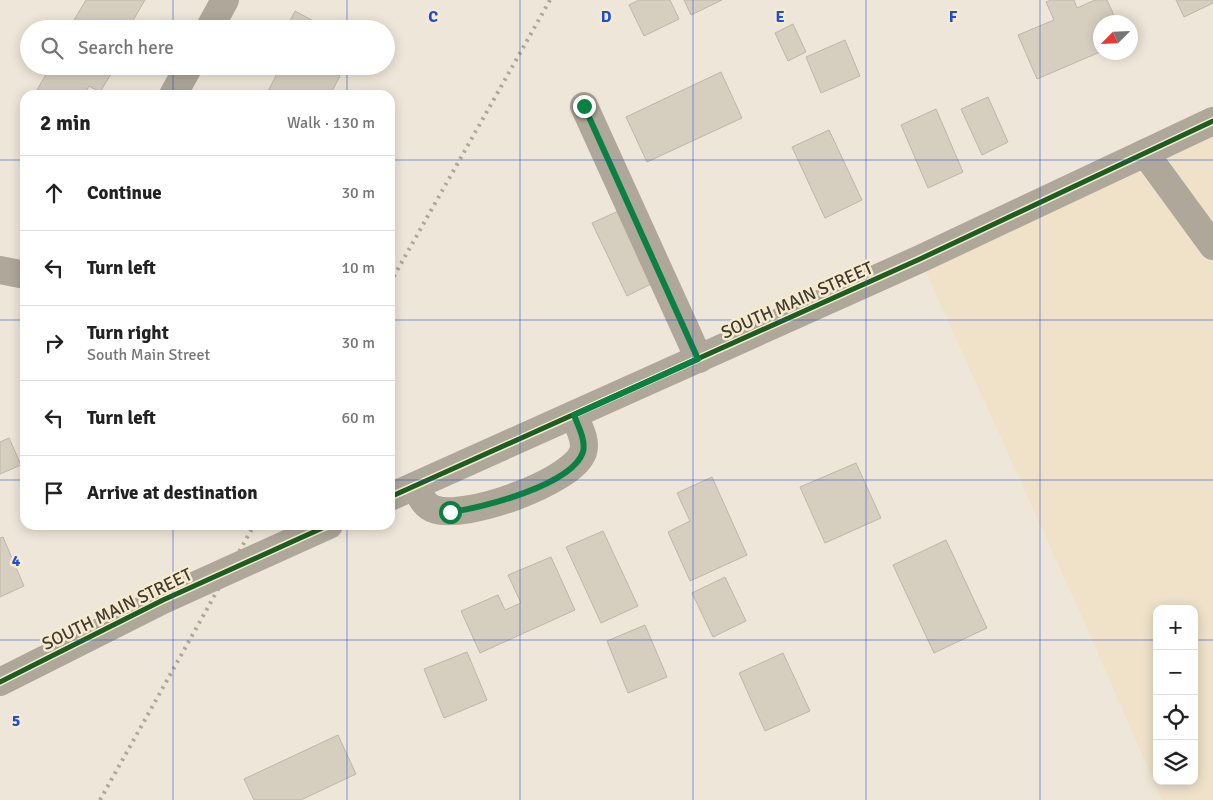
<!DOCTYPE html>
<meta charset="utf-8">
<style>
:root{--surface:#fff;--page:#f2f2f2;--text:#222;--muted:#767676;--line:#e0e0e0}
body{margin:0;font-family:Signika,sans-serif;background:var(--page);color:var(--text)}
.controls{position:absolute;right:15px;bottom:15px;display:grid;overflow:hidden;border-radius:10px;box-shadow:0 2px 12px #0003}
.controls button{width:45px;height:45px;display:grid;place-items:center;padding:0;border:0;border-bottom:1px solid var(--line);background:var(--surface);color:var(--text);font:25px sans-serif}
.compass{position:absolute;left:1093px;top:15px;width:45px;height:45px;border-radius:50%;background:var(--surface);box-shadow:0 2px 12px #0003;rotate:246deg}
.stop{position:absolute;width:15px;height:15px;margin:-11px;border:4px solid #0b8043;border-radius:50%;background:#fff}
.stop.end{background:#0b8043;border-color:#fff;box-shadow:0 1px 5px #0008}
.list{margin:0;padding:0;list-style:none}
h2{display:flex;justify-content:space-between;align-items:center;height:65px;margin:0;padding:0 20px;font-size:21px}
h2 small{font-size:16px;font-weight:400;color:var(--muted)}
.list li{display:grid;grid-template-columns:32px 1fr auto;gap:15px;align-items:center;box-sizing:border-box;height:75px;padding:0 20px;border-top:1px solid var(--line)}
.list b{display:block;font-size:19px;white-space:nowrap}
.list p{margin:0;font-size:16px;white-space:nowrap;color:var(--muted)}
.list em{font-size:16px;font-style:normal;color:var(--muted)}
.icon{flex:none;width:28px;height:28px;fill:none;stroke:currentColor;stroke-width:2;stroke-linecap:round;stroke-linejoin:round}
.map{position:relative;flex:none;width:1213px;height:800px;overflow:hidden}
.search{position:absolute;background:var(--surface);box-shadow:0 2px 12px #0003;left:20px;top:20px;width:375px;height:55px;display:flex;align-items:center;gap:12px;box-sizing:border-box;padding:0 18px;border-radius:28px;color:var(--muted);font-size:19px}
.panel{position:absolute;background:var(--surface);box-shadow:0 2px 12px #0003;left:20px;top:90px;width:375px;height:440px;border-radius:15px}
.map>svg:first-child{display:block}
.built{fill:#efe2c9;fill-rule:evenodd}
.building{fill:#d6cebe;stroke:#bdb7ab}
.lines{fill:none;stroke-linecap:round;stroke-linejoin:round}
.minor{stroke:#aea79a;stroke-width:28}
.rail{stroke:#aea89c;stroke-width:4;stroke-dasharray:2.5 5;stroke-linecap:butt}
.cycleway-casing{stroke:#f7eacf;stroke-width:8}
.cycleway{stroke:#1b5e20;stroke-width:5}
.route{stroke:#0b8043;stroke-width:6}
.grid{fill:none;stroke:#1d4ed8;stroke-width:1;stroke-opacity:0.55}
.labels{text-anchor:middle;stroke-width:5;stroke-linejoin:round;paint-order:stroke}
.street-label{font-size:18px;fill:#413c31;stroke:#f7eacf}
.grid-label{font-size:16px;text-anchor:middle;font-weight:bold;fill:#1d4ed8;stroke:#f7eacf;stroke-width:5;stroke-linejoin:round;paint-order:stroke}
</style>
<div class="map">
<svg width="1213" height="800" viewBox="0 0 1213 800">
<rect width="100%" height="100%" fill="#eee6d8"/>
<path class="built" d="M 1213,123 L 1213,800 L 1162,800 L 1082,617 L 920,259 ZM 1157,609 L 1194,609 L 1194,781 L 1157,781 Z"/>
<g class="building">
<path d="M 86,0 L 145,0 L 128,29 L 88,29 L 74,20 Z"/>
<path d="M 639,0 L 670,0 L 679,19 L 644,36 L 629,5 Z"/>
<path d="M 684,0 L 722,0 L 691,15 Z"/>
<path d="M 1051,0 L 1074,0 L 1077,8 L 1095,0 L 1107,0 L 1117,22 L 1100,22 L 1100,52 L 1037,79 L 1018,35 L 1054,20 L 1046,2 Z"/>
<path d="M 1176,0 L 1213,0 L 1213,3 L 1184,17 Z"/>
<path d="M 295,11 L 328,29 L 286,29 Z"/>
<path d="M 793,24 L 806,52 L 788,61 L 775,33 Z"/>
<path d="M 845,40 L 860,76 L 821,93 L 806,57 Z"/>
<path d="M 51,66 L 110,66 L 114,69 L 100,92 L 89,86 L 84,95 L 34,95 Z"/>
<path d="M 281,66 L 329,66 L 327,70 L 340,76 L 330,95 L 266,95 Z"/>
<path d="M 721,72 L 742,118 L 647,162 L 626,117 Z"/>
<path d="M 988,97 L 1008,142 L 982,155 L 961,109 Z"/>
<path d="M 936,109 L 963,172 L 928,188 L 901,125 Z"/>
<path d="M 829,130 L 862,200 L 825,218 L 792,147 Z"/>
<path d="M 623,209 L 657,281 L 627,296 L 592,223 Z"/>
<path d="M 9,438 L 21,465 L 0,474 L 0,442 Z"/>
<path d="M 856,463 L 881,518 L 825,543 L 800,487 Z"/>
<path d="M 712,477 L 747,555 L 690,581 L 668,532 L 690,521 L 677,493 Z"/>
<path d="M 603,531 L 638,606 L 601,623 L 566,547 Z"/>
<path d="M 3,537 L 24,586 L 0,597 L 0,538 Z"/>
<path d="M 946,540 L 987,628 L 934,653 L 893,565 Z"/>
<path d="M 551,557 L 575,610 L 480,653 L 461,611 L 498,595 L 505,610 L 521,603 L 508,575 Z"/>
<path d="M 725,577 L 746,621 L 713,637 L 692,593 Z"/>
<path d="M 645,625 L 667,677 L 628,693 L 607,641 Z"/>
<path d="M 467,652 L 487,700 L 444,718 L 424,669 Z"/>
<path d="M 783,653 L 810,711 L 765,731 L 739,673 Z"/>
<path d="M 338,735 L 356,774 L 301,800 L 254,800 L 244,779 Z"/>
</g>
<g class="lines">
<g class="minor">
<path d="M 209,29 L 225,0"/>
<path d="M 173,95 L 189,66"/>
<path d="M 584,106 L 699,359"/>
<path d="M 1145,153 L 1213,246"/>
<path d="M 0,270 L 20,274 L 25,273"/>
<path d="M 415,486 C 420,495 424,506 434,509 C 463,521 573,482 583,452 C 587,440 578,426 574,415"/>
<path d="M 390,497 L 920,259 L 1213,121"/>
<path d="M 0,682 L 163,600 L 329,525"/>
</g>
<g class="rail">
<path d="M 390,283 L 550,0"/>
<path d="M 100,800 L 254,525"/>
</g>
<defs>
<g id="cycleway">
<path d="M 390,497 L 920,259 L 1213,121"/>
<path d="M 0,682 L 163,600 L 329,525"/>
</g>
</defs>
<use href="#cycleway" class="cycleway-casing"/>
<use href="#cycleway" class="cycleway"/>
</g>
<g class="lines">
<path class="route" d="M 450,512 C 482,508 572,485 583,452 C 586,440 578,426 574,415 L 698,359 L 584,106"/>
</g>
<path class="grid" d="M 173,0 L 173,29M 347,0 L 347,29M 520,0 L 520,800M 693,0 L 693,800M 866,0 L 866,800M 1040,0 L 1040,800M 173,66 L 173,95M 347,66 L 347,95M 0,160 L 25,160M 390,160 L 1213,160M 0,320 L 25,320M 390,320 L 1213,320M 0,480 L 25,480M 390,480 L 1213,480M 173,525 L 173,800M 347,525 L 347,800M 0,640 L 1157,640M 1194,640 L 1213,640"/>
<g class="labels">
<g class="street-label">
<text transform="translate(797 300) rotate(-24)" y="6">SOUTH MAIN STREET</text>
<text transform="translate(117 609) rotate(-26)" y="6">SOUTH MAIN STREET</text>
</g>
</g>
<g class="grid-label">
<text x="433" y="22">C</text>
<text x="606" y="22">D</text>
<text x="780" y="22">E</text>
<text x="953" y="22">F</text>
<text x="16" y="566">4</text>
<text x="16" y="726">5</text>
</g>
</svg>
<div class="controls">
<button>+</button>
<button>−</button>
<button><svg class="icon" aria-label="locate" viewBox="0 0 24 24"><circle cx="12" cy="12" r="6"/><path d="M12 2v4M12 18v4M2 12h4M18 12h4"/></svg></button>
<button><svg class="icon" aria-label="layers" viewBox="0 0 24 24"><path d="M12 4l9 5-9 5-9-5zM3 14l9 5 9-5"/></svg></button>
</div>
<svg class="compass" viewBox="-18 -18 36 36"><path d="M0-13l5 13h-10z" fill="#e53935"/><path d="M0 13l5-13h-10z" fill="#767676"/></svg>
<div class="stop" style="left:450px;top:512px"></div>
<div class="stop end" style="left:584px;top:106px"></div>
<div class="search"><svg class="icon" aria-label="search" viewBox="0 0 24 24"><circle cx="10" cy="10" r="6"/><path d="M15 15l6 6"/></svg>Search here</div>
<section class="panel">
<h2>2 min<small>Walk · 130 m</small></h2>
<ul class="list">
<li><svg class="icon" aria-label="ahead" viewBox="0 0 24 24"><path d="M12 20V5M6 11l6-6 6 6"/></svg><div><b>Continue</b></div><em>30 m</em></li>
<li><svg class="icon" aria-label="left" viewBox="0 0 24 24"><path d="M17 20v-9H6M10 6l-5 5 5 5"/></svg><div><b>Turn left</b></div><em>10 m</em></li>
<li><svg class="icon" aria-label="right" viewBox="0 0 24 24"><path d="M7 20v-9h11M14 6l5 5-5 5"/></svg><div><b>Turn right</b><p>South Main Street</p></div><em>30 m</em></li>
<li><svg class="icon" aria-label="left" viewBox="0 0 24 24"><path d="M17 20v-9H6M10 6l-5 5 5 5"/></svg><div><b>Turn left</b></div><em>60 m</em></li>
<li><svg class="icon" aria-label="arrive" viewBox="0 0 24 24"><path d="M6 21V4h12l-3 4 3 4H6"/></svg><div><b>Arrive at destination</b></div></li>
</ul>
</section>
</div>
